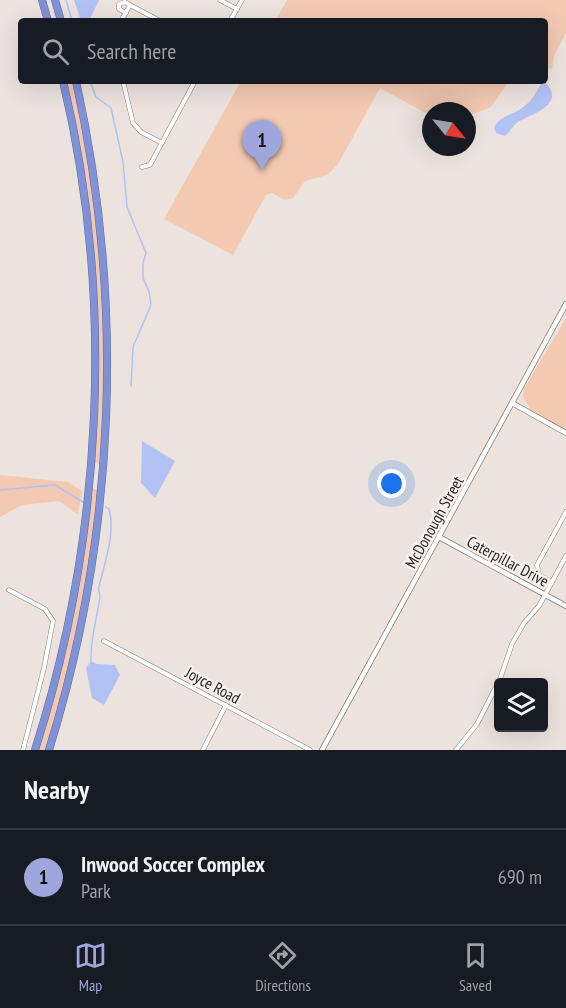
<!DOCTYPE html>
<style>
:root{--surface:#171b24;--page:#242831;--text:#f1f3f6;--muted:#9ea1a6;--line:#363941;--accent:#9fa6dc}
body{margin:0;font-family:"PT Sans Narrow",sans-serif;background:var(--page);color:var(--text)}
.controls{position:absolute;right:18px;bottom:18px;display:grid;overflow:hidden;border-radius:6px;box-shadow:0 6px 24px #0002}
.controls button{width:54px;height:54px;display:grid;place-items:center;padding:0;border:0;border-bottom:2px solid var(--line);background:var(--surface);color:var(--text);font:30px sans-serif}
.compass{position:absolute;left:422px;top:102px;width:54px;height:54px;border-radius:50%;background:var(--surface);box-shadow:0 6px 24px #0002;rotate:120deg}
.you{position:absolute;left:392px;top:484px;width:21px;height:21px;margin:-15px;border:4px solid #fff;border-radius:50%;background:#1a73e8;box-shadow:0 0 0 9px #1a73e833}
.badge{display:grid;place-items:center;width:39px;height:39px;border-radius:50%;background:var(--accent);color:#111;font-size:20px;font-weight:700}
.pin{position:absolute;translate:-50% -50px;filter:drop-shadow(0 2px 3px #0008)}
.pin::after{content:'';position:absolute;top:32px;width:21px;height:18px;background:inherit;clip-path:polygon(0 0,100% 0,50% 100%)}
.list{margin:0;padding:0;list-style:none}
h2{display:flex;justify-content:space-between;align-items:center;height:78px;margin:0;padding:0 24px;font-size:26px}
h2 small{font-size:20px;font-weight:400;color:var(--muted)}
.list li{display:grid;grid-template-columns:39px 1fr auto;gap:18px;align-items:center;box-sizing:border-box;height:96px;padding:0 24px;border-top:2px solid var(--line)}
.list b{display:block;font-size:22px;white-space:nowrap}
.list p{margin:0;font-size:20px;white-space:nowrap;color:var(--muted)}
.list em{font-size:20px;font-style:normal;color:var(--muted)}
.icon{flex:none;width:33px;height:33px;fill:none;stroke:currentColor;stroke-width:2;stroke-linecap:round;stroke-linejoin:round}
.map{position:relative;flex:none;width:566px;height:750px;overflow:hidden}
.search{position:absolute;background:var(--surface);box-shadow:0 6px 24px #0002;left:18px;right:18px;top:18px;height:66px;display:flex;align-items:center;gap:15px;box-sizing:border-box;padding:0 21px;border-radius:6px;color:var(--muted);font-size:22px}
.sheet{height:174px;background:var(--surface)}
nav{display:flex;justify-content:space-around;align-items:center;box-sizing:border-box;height:84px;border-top:2px solid var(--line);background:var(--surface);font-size:16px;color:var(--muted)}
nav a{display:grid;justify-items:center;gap:3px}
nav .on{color:var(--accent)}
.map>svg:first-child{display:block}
.green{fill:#f3c9b2}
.water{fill:#b3c2f4}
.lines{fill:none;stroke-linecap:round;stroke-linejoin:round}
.stream{stroke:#b3c2f4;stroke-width:1.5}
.minor-casing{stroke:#867e7a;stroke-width:5}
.tertiary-casing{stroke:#867e7a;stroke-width:6}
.motorway-casing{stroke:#616c98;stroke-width:8}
.minor{stroke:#fff;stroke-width:4}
.tertiary{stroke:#fff;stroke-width:4.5}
.motorway{stroke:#7f91d7;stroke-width:7}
.labels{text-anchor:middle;stroke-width:5;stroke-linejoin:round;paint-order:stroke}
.street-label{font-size:16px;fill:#292624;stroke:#f9f0eb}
</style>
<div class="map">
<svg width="566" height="750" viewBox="0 0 566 750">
<rect width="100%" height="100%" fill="#ece3de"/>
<g class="green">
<path d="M 287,0 L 566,0 L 566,33 L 554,56 L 552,69 L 545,67 L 545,21 L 275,21 Z"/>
<path d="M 66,81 L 74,81 C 91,166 105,254 105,341 C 105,382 102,424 101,465 L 94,462 L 96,316 Z"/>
<path d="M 241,81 L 509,81 L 491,107 L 471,115 L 467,124 L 467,111 L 431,111 L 431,116 L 380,88 L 338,164 L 327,175 L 305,181 L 293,198 L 285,200 L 272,193 L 266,195 L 233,255 L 164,219 Z"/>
<path d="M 566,318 L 566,430 L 531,410 L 523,397 L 524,389 Z"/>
<path d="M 0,475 L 68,482 L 82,491 L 78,515 L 59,501 L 22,505 L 0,517 Z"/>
<path d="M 91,488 L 99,490 L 91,552 L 72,656 L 46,750 L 38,750 L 65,650 Z"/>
</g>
<g class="water">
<path d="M 74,0 L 99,0 L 89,21 L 81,21 Z"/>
<path d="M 546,83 C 566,105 531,114 518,122 C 513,125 510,132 505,136 L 496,133 L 494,128 C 499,115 512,116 522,108 C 531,102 536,93 541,84 Z"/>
<path d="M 142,441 L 175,461 L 155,498 L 141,483 Z"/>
<path d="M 91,661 L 97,664 L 115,665 L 120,675 L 104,705 L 92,698 L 86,668 Z"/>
</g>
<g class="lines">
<g class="stream">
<path d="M 66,0 L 72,21"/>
<path d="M 90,81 L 96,97 L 111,108 L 123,162 L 127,207 L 146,253 L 143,263 L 143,278 L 149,291 L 151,305 L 133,347 L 131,386"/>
<path d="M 0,490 L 55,485 L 83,502"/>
<path d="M 91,661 C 90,640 97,618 100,597 C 100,591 98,593 99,587 C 104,564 116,533 109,509 L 106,507"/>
</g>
<defs>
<g id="minor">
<path d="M 220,0 L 237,9"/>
<path d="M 126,13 L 119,9 L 119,4 L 125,2 L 130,5"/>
<path d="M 121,21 L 130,5 L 160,21"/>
<path d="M 230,21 L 242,0"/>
<path d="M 123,81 L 133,123 L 141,132 L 162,143"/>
<path d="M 142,167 L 150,165 L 195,81"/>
<path d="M 552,582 L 539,575 L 537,565 L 566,512"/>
<path d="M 9,590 L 45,609 L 53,621 L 44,668 L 23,750"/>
<path d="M 104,641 L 310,750"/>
<path d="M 499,682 L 512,644 L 524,623 L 539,606 L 566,556"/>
<path d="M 203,750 L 226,705"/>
<path d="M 456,750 L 477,724 L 498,683"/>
</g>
<g id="tertiary">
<path d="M 512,403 L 566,433"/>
<path d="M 439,537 L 566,606"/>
<path d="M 322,750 L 566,304"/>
</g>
<g id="motorway">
<path d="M 42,0 L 48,21"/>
<path d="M 55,0 L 61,21"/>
<path d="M 35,750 C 103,537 115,299 63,81"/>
<path d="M 49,750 C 116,533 125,303 76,81"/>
</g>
</defs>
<use href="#minor" class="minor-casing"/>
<use href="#tertiary" class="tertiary-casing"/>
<use href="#motorway" class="motorway-casing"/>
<use href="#minor" class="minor"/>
<use href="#tertiary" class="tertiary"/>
<use href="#motorway" class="motorway"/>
</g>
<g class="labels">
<g class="street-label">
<text transform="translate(434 522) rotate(-61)" y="6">McDonough Street</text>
<text transform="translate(508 561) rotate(28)" y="6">Caterpillar Drive</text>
<text transform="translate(213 685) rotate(28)" y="6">Joyce Road</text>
</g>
</g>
</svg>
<div class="controls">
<button><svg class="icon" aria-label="layers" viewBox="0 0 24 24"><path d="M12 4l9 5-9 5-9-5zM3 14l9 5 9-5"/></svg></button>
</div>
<svg class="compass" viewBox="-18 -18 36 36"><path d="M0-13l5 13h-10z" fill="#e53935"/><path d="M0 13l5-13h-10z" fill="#9ea1a6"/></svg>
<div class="you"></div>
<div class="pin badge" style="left:262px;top:170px">1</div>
<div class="search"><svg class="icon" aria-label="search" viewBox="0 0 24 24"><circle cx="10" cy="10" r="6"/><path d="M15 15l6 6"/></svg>Search here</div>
</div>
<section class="sheet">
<h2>Nearby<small></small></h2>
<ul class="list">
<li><span class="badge">1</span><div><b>Inwood Soccer Complex</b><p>Park</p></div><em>690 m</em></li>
</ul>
</section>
<nav>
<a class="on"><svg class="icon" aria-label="map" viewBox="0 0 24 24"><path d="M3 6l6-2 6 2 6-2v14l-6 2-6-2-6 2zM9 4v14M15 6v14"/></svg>Map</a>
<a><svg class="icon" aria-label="directions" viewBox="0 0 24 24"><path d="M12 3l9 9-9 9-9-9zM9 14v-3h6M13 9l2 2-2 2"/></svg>Directions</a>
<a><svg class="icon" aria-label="saved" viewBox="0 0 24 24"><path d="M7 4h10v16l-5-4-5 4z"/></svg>Saved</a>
</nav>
